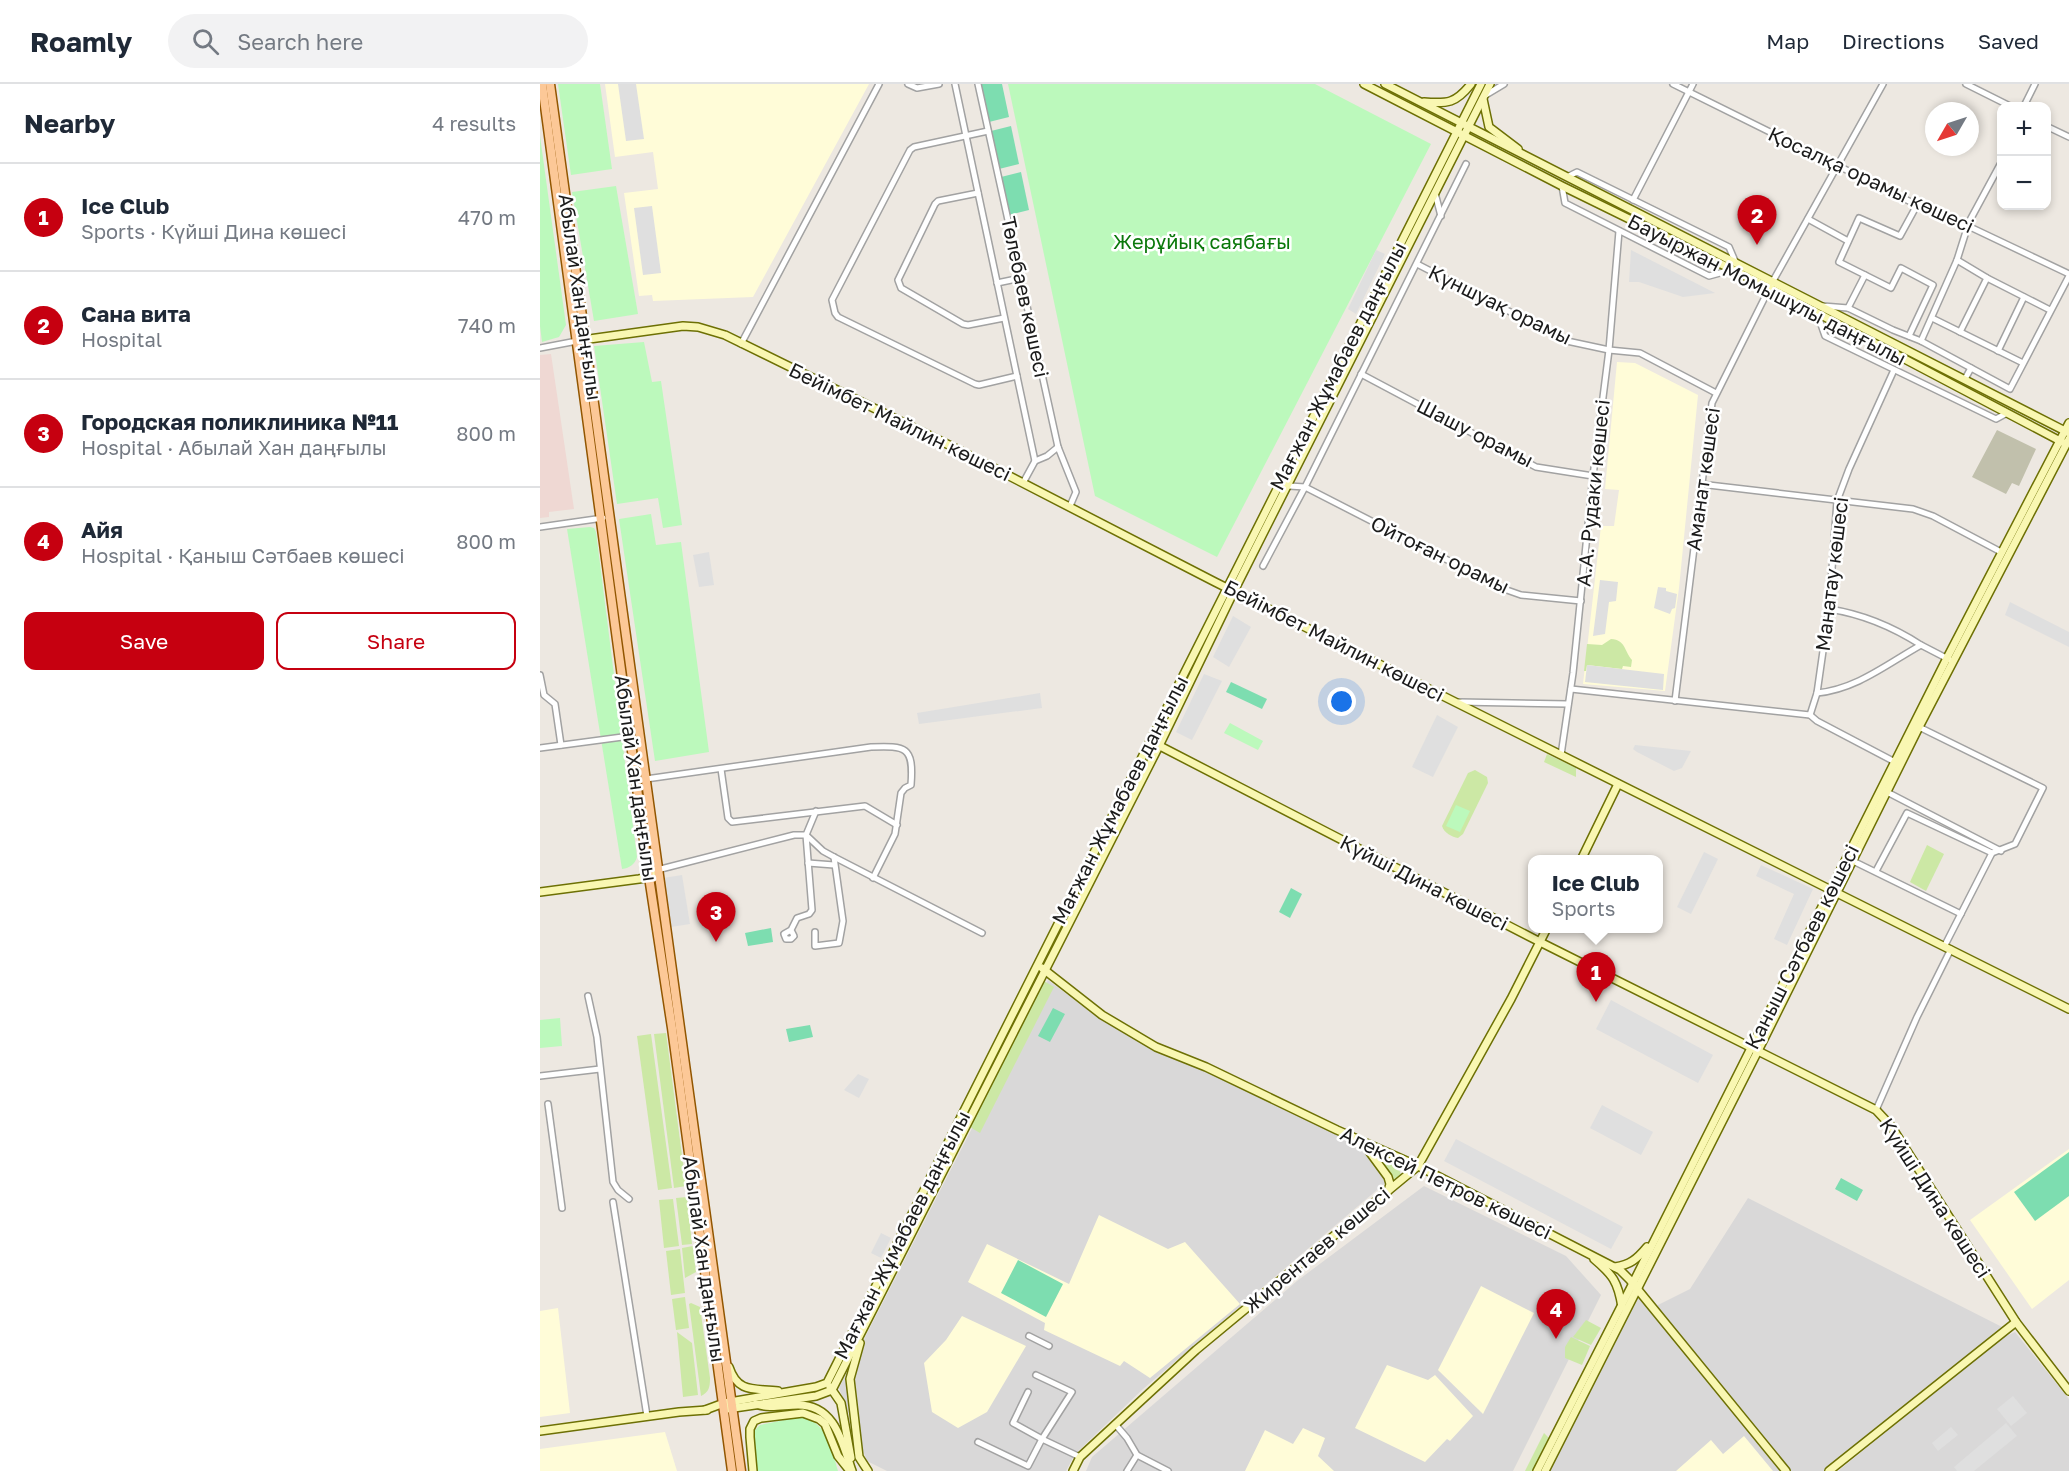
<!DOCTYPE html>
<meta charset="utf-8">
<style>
:root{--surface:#fff;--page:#f2f2f3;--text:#1f2937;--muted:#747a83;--line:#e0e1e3;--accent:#c60010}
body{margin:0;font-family:"Golos Text",sans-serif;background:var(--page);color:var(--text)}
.controls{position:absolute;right:18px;top:18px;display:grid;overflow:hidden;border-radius:12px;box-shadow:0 3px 9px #0003}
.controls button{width:54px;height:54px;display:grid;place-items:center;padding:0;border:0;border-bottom:2px solid var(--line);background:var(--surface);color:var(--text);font:30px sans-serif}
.compass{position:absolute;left:1385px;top:18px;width:54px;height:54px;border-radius:50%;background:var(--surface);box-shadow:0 3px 9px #0003;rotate:231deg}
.you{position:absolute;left:802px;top:618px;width:21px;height:21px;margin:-15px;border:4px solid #fff;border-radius:50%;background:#1a73e8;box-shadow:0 0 0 9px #1a73e833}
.badge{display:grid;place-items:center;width:39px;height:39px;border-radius:50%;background:var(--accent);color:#fff;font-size:20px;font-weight:700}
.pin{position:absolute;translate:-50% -50px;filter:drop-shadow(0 2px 3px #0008)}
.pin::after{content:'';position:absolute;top:32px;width:21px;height:18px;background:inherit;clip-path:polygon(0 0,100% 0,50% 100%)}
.popup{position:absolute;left:988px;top:771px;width:135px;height:78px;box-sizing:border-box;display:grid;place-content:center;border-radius:12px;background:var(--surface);filter:drop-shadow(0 2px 4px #0005);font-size:20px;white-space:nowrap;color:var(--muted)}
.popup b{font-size:22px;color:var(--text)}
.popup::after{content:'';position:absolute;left:50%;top:100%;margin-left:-12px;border:12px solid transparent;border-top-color:var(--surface)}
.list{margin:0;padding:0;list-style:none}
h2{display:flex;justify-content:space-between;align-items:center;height:78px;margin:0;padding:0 24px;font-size:26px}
h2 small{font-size:20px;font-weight:400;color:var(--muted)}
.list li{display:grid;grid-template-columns:39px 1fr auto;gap:18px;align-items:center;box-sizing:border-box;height:108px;padding:0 24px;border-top:2px solid var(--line)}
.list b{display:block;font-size:22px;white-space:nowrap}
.list p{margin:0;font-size:20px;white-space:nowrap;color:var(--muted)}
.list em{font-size:20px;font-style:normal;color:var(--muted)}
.actions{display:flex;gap:12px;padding:18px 24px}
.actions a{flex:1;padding:14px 0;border:2px solid var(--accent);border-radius:12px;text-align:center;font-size:21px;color:var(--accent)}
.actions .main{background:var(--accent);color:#fff}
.icon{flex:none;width:33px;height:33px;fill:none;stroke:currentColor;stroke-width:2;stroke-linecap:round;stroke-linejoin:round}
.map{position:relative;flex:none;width:1529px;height:1387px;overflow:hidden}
header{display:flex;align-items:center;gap:36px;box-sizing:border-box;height:84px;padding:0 30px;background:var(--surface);border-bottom:2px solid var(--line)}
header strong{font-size:28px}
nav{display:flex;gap:33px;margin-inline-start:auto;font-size:21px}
.search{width:420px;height:54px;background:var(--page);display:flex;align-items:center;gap:15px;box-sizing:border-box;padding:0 21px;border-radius:33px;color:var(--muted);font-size:22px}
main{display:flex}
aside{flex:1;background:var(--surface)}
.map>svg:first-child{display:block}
.residential{fill:#d9d8d8}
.education{fill:#fffcd8}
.military{fill:#efd8d3}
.construction{fill:#c1c0ac}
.grass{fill:#cce8a5}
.park{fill:#bcf9bc}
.pitch{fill:#7dddb0}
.parking{fill:#dfdfdf}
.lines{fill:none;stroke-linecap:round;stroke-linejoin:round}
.street-casing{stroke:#a2a2a2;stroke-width:8}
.secondary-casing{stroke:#6d7004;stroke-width:10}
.primary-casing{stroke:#925600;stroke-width:11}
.street{stroke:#fff;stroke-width:5}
.secondary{stroke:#f9f7b2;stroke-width:7}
.primary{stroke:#fcc897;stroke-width:8}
.labels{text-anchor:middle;stroke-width:5;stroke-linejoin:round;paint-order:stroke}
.street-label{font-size:20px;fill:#1b1b1b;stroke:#fff}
.park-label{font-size:20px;fill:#0b780b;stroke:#fff}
</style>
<header>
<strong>Roamly</strong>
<div class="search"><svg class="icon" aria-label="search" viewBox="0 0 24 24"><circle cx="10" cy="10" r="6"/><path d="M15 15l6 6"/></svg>Search here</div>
<nav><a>Map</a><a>Directions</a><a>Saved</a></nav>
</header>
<main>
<aside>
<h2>Nearby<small>4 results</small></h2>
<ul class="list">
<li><span class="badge">1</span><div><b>Ice Club</b><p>Sports · Күйші Дина көшесі</p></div><em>470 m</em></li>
<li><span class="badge">2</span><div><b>Сана вита</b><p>Hospital</p></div><em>740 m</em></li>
<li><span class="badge">3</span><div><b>Городская поликлиника №11</b><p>Hospital · Абылай Хан даңғылы</p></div><em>800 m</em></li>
<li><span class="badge">4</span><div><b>Айя</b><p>Hospital · Қаныш Сәтбаев көшесі</p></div><em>800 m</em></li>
</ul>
<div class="actions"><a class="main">Save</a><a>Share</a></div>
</aside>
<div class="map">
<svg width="1529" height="1387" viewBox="0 0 1529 1387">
<rect width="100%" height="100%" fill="#ede8e1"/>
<g class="residential">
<path d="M 508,896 L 556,932 L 615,967 L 666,983 L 864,1083 L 603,1305 L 535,1370 L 526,1387 L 347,1387 L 327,1377 L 299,1304 Z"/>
<path d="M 884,1102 L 1026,1172 L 1061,1211 L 973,1387 L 546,1387 L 552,1373 L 757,1197 Z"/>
<path d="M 1208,1114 L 1468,1246 L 1295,1387 L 1249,1387 L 1114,1223 L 1150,1205 Z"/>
<path d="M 1098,1205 L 1246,1387 L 1005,1387 Z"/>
<path d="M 1475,1248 L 1529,1315 L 1529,1387 L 1298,1387 L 1462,1254 Z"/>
</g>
<g class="education">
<path d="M 65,0 L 329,0 L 213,213 L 113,217 L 112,211 L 99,212 L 84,109 L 118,105 L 113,68 L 75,73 Z"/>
<path d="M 1077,278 L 1095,279 L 1158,311 L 1139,504 L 1125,607 L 1043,600 L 1061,442 L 1074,442 L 1079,406 L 1065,405 Z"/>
<path d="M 1529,1065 L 1529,1196 L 1492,1225 L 1430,1136 Z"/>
<path d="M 559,1131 L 628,1165 L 645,1158 L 700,1220 L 610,1294 L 584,1277 L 580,1282 L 504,1246 L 505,1239 L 428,1198 L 447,1160 L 529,1200 Z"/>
<path d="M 941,1202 L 994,1229 L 943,1330 L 898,1286 Z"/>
<path d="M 18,1224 L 30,1329 L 0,1333 L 0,1227 Z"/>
<path d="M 422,1232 L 486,1262 L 447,1328 L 418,1344 L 392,1328 L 384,1279 L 406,1256 Z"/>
<path d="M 847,1281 L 888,1296 L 895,1291 L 933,1332 L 910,1357 L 907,1355 L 885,1378 L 815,1344 Z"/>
<path d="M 763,1344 L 785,1354 L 778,1372 L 794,1387 L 705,1387 L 725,1346 L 753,1360 Z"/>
<path d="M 125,1348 L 137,1387 L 0,1387 L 0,1365 Z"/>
<path d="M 1204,1352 L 1233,1387 L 1136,1387 L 1171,1356 L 1183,1370 Z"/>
</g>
<path class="military" d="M 11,270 L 34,425 L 9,428 L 9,433 L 0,434 L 0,271 Z"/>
<path class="construction" d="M 1457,346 L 1496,365 L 1479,402 L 1472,399 L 1466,410 L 1432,393 Z"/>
<g class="grass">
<path d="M 1071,555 C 1086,556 1084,567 1092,576 L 1091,583 L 1083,582 L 1082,585 L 1047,581 L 1046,587 L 1044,587 L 1047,560 L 1062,561 Z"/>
<path d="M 1007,670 L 1036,684 L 1036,693 L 1004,678 Z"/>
<path d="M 935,686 L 947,693 L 948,699 L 923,750 L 918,754 C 912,753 904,749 902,742 L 928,689 Z"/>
<path d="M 1387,761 L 1404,770 L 1386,807 L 1370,798 Z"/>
<path d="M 504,897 L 514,903 L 440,1049 L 430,1043 Z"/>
<path d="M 126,949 L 146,1102 L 134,1104 L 114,950 Z"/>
<path d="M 111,950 L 132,1104 L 118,1106 L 97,952 Z"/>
<path d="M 832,1066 L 858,1082 L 861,1091 L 853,1097 Z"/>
<path d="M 147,1113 L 152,1160 L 142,1161 L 136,1114 Z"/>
<path d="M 133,1115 L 139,1162 L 124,1164 L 119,1116 Z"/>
<path d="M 153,1162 L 156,1188 L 145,1194 L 142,1164 Z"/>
<path d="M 140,1165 L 145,1209 L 131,1211 L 126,1167 Z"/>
<path d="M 145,1213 L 149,1244 L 136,1246 L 132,1215 Z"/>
<path d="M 151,1219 L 160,1223 L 170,1294 C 170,1303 169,1308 161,1312 L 149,1220 Z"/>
<path d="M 1046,1236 L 1061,1244 L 1051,1261 L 1033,1253 Z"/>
<path d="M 137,1248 L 152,1259 L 158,1311 L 143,1313 Z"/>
<path d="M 1031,1253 L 1050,1262 L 1042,1281 L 1025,1274 L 1025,1263 Z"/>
<path d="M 1004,1349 L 1009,1354 L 993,1387 L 985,1387 Z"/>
</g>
<g class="park">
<path d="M 18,0 L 60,0 L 72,85 L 31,91 Z"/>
<path d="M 468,0 L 775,0 L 891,60 L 677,473 L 555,412 Z"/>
<path d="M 0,52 L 26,241 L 19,253 L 2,258 L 0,242 Z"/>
<path d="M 76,102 L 98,230 L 54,237 L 32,108 Z"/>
<path d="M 104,258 L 112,298 L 121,297 L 142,441 L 123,444 L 118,414 L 77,420 L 54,262 Z"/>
<path d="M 111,430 L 116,461 L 141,458 L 169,668 L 115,677 L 79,435 Z"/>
<path d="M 50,443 L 54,444 L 56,448 L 97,773 C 95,780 90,784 82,785 L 27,445 Z"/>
<path d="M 690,639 L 723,657 L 718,666 L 684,649 Z"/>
<path d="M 916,721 L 930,727 L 920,748 L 906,742 Z"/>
<path d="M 20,934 L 22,962 L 0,964 L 0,936 Z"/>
<path d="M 264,1332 C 289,1344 291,1362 298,1387 L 217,1387 L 214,1347 L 220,1341 Z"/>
</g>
<g class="pitch">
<path d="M 441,0 L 462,0 L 469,33 L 449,38 Z"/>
<path d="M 471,42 L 479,80 L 459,85 L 451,47 Z"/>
<path d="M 481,88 L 489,126 L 469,131 L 461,93 Z"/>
<path d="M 691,598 L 727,615 L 722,625 L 686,608 Z"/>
<path d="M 751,804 L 762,810 L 750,834 L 739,828 Z"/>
<path d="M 231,844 L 233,858 L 208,862 L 205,849 Z"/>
<path d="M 513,924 L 525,930 L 510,958 L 498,952 Z"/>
<path d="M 270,941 L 273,953 L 249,958 L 246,945 Z"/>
<path d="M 1529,1068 L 1529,1112 L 1495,1137 L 1474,1108 Z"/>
<path d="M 1301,1094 L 1323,1106 L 1317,1117 L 1295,1105 Z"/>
<path d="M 478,1176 L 523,1200 L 506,1233 L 461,1209 Z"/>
</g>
<g class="parking">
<path d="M 78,0 L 96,0 L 104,55 L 86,57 Z"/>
<path d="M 112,122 L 121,189 L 103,191 L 94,124 Z"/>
<path d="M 836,166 L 845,170 L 816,230 L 808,225 Z"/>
<path d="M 1091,166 L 1175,209 L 1143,213 L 1099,198 L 1089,198 Z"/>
<path d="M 169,468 L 174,501 L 159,503 L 153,471 Z"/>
<path d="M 1060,496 L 1078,498 L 1076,517 L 1069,518 L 1065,550 L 1053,552 Z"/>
<path d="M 1118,503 L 1126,504 L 1126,507 L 1137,510 L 1135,524 L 1132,525 L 1130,530 L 1114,524 Z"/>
<path d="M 1470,518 L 1529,548 L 1529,563 L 1465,531 Z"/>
<path d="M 693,532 L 711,543 L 689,583 L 673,573 Z"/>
<path d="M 1047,581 L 1124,590 L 1123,606 L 1045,598 Z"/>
<path d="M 664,590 L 682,597 L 652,656 L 636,648 Z"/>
<path d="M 500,609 L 502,624 L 379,640 L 377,629 Z"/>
<path d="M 897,631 L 918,643 L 893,693 L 872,683 Z"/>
<path d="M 1095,661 L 1151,667 L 1142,684 L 1134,687 L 1097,668 L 1093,665 Z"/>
<path d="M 1164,768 L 1178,775 L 1151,830 L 1137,823 Z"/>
<path d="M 1221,781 L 1273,805 L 1247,861 L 1234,855 L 1254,810 L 1216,792 Z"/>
<path d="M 142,791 L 150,840 L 131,843 L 123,794 Z"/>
<path d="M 1071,916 L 1173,971 L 1158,999 L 1056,945 Z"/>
<path d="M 318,990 L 329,995 L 319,1014 L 304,1006 Z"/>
<path d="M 1062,1021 L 1113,1048 L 1101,1071 L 1050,1044 Z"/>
<path d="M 916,1055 L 1083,1143 L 1071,1165 L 904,1077 Z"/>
<path d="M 341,1149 L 351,1154 L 341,1174 L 331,1169 Z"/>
<path d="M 1473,1312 L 1487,1329 L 1471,1342 L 1457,1325 Z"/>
<path d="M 1466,1339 L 1477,1352 L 1434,1387 L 1417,1387 L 1414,1383 Z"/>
<path d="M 1411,1343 L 1418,1351 L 1398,1367 L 1392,1359 Z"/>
</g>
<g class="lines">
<defs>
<g id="street">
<path d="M 368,0 L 377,4 L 399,0"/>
<path d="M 415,0 L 495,377 L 483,399"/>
<path d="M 438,0 L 518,363 L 536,408 L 530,422"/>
<path d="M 1133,0 L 1377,121 L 1428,142 L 1529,190"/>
<path d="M 1426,0 L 1470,22"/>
<path d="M 944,12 L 964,0"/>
<path d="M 1484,22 L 1495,0"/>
<path d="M 1506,42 L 1529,53"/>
<path d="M 448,47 L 374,63 L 370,66 L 292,216 L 295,229 L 298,233 L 435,300 L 439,301 L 477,292"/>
<path d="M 1027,93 L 1037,88 L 1189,163 L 1195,177"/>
<path d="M 1022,102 L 1025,119 L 1169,192 L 1191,186"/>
<path d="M 438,109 L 398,117 L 395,120 L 358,196 L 361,204 L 423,240 L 428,241 L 464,234"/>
<path d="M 895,109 L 901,132"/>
<path d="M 1093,116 L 1153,0"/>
<path d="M 1268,135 L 1308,157"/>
<path d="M 1417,176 L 1447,194 L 1510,226"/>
<path d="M 877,180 L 1027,257 L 1069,266 L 1100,269 L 1176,309"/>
<path d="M 457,199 L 481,194"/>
<path d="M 1283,222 L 1308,224 L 1353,246 L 1381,257 L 1470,305 L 1529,192"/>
<path d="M 1308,224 L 1325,191"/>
<path d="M 1277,229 L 1285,252 L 1456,335 L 1467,329"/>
<path d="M 1392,234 L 1483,279"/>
<path d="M 1420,248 L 1447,194"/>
<path d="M 1369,252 L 1393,201 L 1361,184 L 1351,204 L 1299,178 L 1319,134 L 1360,152 L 1377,121"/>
<path d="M 1381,257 L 1417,176 L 1429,138 L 1462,77"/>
<path d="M 201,260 L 339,0"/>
<path d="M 0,264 L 37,257"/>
<path d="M 1458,267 L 1484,213"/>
<path d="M 821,290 L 996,383 L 1053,392"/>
<path d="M 1425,295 L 1431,284"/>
<path d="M 495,377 L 507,372 L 518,363"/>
<path d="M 1160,400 L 1373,425 L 1393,432 L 1461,468"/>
<path d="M 749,402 L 765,403 L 964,505 L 981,511 L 1041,517"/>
<path d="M 0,443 L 63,434"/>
<path d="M 723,482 L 765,403 L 926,80"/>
<path d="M 1289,525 C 1322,530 1353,543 1381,561"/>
<path d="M 0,591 L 4,611 L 15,620 L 21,661"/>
<path d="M 1031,605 L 1270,631 L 1277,637 L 1355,678"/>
<path d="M 1277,609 C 1317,605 1347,580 1381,561 L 1410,576"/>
<path d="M 1135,617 L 1172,319 L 1233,197 L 1343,0"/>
<path d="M 919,618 L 1028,620"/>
<path d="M 1270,631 L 1277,609 L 1289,525 L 1297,417 L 1309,385 L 1354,286"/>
<path d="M 1379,643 L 1503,704 L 1475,760 L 1452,769 L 1404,863"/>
<path d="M 0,664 L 90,652"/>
<path d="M 1021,671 L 1033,589 L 1053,392 L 1069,266 L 1079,147"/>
<path d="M 181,685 L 188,734 L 192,738 L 325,722 L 357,741"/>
<path d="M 106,695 L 331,663 C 366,662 374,662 371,701 L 365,704 L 361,709 L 355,750 L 333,794"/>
<path d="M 1345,707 L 1461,767"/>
<path d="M 1313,777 L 1421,830"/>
<path d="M 268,779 L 294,781"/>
<path d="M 117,786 L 254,751 L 266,751 L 283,767 L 294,773 L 442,849"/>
<path d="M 1336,787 L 1367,729 L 1452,769"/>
<path d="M 251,846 L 244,850 L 246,855 L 251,855 L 254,852 L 251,846 L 257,834 L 269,830 L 272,826 L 266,751 L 276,727"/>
<path d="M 275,848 L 275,862 L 299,859 L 303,837 L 294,773"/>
<path d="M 48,912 L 57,953 L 73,1098 L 78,1106 L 89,1115"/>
<path d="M 0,992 L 60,985"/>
<path d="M 8,1020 L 22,1124"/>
<path d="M 1336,1026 L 1377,933 L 1411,865"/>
<path d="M 73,1118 L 107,1332"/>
<path d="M 489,1252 L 509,1262"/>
<path d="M 488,1308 L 473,1339 L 502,1355 L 532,1308 L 496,1291"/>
<path d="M 575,1340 L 587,1354 L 597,1371 L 628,1387"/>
<path d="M 438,1358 L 488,1382 L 502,1355 L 540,1373"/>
<path d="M 587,1387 L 597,1371"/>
</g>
<g id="secondary">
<path d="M 824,0 L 1022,102 L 1230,204 L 1524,359"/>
<path d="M 845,0 L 1529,349"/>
<path d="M 943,15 L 949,43 L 978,65"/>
<path d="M 884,18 C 908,20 916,19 931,0"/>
<path d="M 42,256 L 143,242 L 158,243 L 185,251 L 413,363 L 675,498 L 1529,925"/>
<path d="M 616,660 L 1000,858 L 1336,1026 L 1351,1042 L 1476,1238 L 1529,1307"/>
<path d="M 1041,776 L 1078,700"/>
<path d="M 0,808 L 99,795 L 109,793 L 117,786"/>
<path d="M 502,884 L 562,931 L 616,963 L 666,983 L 797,1046 L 878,1082 L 1080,1186 L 1090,1196 L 1246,1387"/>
<path d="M 823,1059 L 848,1093 L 850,1100 L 848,1107"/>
<path d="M 1054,1175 C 1073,1191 1078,1198 1082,1223"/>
<path d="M 1075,1183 C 1090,1181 1097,1175 1107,1163"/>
<path d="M 320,1259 L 310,1295 L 319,1373 L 328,1387"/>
<path d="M 189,1283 C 198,1310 215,1304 238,1307"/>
<path d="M 290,1303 L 301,1319 L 311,1374"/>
<path d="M 292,1306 L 619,662 L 694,507 L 950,0"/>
<path d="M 216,1320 C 230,1325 243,1321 258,1321 C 295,1321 302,1358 312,1387"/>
<path d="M 187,1325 L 276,1312 L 292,1306"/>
<path d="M 165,1326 L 184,1319 L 276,1303 L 287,1299 L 941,0"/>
<path d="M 0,1347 L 139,1328 L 167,1326"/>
<path d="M 213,1387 L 210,1353 L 210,1345 L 214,1337 L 221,1334 L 263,1329 L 279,1335 L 285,1340 L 298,1372 L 310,1387"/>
<path d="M 533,1387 L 540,1373 L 656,1266 L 878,1082 L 971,915 L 1007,844"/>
<path d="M 997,1387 L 1093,1199 L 1407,574 L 1529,339"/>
<path d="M 1005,1387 L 1225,953 L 1379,643 L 1529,355"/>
<path d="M 1289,1387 L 1476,1238"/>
</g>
<g id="primary">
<path d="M 2,0 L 109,793 L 132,944 L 192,1387"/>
<path d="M 10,0 L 201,1387"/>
</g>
</defs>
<use href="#street" class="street-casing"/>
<use href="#secondary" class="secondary-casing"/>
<use href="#primary" class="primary-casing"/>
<use href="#street" class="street"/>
<use href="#secondary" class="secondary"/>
<use href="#primary" class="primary"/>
</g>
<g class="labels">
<g class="street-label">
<text transform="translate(1331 96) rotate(25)" y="7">Қосалқа орамы көшесі</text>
<text transform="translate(1227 206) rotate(27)" y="7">Бауыржан Момышұлы даңғылы</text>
<text transform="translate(40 213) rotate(82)" y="7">Абылай Хан даңғылы</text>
<text transform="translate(485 213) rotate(78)" y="7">Төлебаев көшесі</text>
<text transform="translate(960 221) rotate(26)" y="7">Күншуақ орамы</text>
<text transform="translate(798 282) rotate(-63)" y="7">Мағжан Жұмабаев даңғылы</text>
<text transform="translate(360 338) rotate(26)" y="7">Бейімбет Майлин көшесі</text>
<text transform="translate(935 349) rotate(27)" y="7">Шашу орамы</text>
<text transform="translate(1163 395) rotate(-82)" y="7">Аманат көшесі</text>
<text transform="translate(1053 409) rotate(-84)" y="7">А.А. Рудаки көшесі</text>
<text transform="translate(900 471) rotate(26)" y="7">Ойтоған орамы</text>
<text transform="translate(1292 490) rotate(-83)" y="7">Манатау көшесі</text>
<text transform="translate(794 557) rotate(27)" y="7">Бейімбет Майлин көшесі</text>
<text transform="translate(96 694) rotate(82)" y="7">Абылай Хан даңғылы</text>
<text transform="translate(580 716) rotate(-63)" y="7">Мағжан Жұмабаев даңғылы</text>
<text transform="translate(884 799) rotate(27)" y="7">Күйші Дина көшесі</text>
<text transform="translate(1262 863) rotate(-63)" y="7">Қаныш Сәтбаев көшесі</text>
<text transform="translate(906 1099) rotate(26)" y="7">Алексей Петров көшесі</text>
<text transform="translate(1395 1114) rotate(57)" y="7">Күйші Дина көшесі</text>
<text transform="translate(362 1151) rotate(-63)" y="7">Мағжан Жұмабаев даңғылы</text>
<text transform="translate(777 1166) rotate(-40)" y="7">Жирентаев көшесі</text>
<text transform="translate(164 1175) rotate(82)" y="7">Абылай Хан даңғылы</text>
</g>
<g class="park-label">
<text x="662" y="165">Жерұйық саябағы</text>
</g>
</g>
</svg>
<div class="controls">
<button>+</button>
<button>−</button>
</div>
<svg class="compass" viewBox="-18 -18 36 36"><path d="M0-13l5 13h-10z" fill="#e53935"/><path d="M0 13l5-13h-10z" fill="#747a83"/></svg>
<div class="you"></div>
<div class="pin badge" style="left:1056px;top:918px">1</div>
<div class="popup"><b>Ice Club</b>Sports</div>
<div class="pin badge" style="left:1217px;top:161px">2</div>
<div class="pin badge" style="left:176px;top:858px">3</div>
<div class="pin badge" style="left:1016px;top:1255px">4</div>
</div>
</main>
